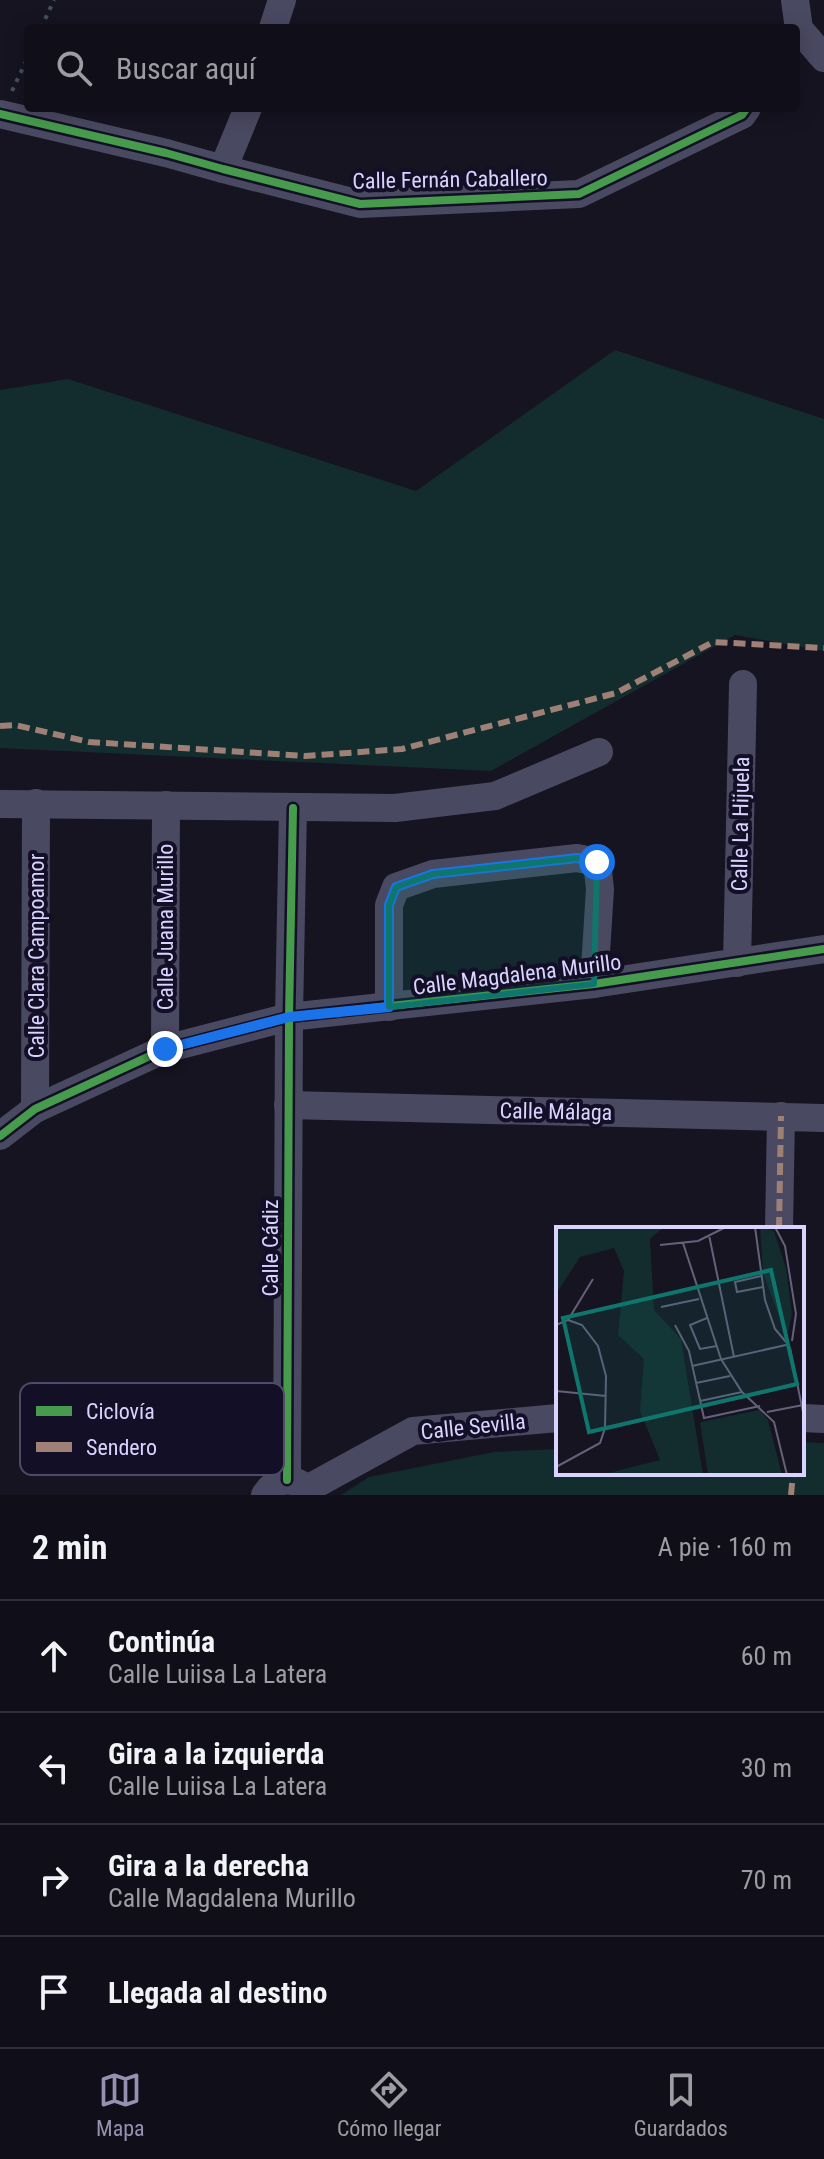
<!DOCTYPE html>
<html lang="es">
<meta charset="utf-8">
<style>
:root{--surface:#100f19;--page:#1e1d26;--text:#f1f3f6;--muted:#9c9ca2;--line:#302f38;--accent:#9591b1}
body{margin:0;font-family:"Roboto Condensed",sans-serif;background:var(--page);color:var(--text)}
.stop{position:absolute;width:24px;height:24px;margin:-18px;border:6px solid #1a73e8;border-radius:50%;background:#fff}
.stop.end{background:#1a73e8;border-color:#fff;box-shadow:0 2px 8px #0008}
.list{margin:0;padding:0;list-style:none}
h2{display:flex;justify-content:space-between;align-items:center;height:104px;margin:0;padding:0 32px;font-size:34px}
h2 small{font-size:26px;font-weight:400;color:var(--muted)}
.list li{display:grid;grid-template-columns:52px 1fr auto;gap:24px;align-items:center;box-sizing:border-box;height:112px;padding:0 32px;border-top:2px solid var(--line)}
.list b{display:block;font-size:30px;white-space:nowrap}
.list p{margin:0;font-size:26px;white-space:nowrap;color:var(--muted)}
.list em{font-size:26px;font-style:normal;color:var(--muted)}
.icon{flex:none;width:44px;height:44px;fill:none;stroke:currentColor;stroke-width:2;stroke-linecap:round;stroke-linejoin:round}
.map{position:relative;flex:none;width:824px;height:1495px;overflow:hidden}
.search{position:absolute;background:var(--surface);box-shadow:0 4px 20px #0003;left:24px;right:24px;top:24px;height:88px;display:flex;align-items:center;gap:20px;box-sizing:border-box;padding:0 28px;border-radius:8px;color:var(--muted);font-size:30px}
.sheet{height:552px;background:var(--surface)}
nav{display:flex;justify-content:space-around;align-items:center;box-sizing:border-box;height:112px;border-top:2px solid var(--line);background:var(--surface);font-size:22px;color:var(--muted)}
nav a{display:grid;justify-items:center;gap:4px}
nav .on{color:var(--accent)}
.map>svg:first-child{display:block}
.green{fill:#132c2d}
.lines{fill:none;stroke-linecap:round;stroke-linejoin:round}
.path{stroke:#44505f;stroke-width:4;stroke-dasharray:4 6;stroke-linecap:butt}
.street{stroke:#4a4962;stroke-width:28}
.quiet{stroke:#9e8076;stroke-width:6;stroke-dasharray:12 6;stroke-linecap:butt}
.cycleway-casing{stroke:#130f26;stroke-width:13}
.cycleway{stroke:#469c4c;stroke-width:8}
.route{stroke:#1a73e8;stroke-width:10}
.marked{fill:#0f766e;fill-opacity:0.2;stroke:#0f766e;stroke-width:6;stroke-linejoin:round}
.labels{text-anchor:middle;stroke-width:8;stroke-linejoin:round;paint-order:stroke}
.street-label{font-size:22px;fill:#d9d4ff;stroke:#130f26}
.inset-road{fill:none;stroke:#64617a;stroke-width:2}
.view{fill:#0f766e;fill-opacity:0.15;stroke:#0f766e;stroke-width:4}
.inset-edge{fill:none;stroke:#d9d4ff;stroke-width:4}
.key{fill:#130f26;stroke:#4e4a67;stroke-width:2}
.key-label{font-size:22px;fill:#d9d4ff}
</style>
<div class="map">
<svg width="824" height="1495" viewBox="0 0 824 1495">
<rect width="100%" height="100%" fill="#161421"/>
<g class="green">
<path d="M 615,350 L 824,419 L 824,651 L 735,635 L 491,771 L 0,748 L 0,390 L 68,379 L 416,491 Z"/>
<path d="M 802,1442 L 824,1443 L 824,1495 L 341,1495 L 369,1477 L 494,1452 L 558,1449 L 558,1473 L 802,1473 Z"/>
</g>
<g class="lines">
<g class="path">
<path d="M 41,28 L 54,0"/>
<path d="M 12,91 L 28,57"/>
</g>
<g class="street">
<path d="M 795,0 L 799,29 L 824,58"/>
<path d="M 273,28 L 282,0"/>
<path d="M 0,114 L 166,153 L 223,169 L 360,204 L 579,194 L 742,115 L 747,108"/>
<path d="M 223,169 L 248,108"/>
<path d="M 0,804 L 395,808 L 495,796 L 599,752"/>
<path d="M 737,963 L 743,684"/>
<path d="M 389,1007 L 389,905 L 396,887 L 433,874 L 577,858 L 597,862 L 600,889 L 594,984"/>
<path d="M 165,1049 L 166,805"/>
<path d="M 288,1105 L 824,1118"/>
<path d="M 35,1109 L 36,803"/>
<path d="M 0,1136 L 35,1109 L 165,1049 L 289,1017 L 594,984 L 824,949"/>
<path d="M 779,1229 L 781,1116"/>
<path d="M 802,1418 L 824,1419"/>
<path d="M 287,1480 L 289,1017 L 293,808"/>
<path d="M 307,1489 L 413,1431 L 558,1418"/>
<path d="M 265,1495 C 274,1481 288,1476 302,1485"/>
</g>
<g class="quiet">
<path d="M 0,726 L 15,725 L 89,742 L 305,756 L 402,749 L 616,693 L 713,642 L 824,648"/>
<path d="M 779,1229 L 781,1116"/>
<path d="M 791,1495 L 793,1473"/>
</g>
<defs>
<g id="cycleway">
<path d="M 0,114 L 166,153 L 223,169 L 360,204 L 579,194 L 742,115 L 747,108"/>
<path d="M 0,1136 L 35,1109 L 165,1049 L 289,1017 L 594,984 L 824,949"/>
<path d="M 287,1480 L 289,1017 L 293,808"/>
</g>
</defs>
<use href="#cycleway" class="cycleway-casing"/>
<use href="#cycleway" class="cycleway"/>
</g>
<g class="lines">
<path class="route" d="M 165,1049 L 289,1017 L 389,1007 L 389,905 L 396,887 L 433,874 L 577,858 L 597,862"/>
</g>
<path class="marked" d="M 577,858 L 597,862 L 594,984 L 389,1007 L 389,905 L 396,887 L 433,874 Z"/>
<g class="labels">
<g class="street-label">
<text transform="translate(450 179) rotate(-1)" y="8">Calle Fernán Caballero</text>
<text transform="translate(740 824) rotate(-89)" y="8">Calle La Hijuela</text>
<text transform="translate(165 927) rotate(-90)" y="8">Calle Juana Murillo</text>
<text transform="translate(36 956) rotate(-90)" y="8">Calle Clara Campoamor</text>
<text transform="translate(517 974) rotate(-7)" y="8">Calle Magdalena Murillo</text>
<text transform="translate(556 1111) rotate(1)" y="8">Calle Málaga</text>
<text transform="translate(270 1248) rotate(-90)" y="8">Calle Cádiz</text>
<text transform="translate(473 1426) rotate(-6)" y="8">Calle Sevilla</text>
</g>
</g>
<g transform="translate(556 1227)">
<rect width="248" height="248" fill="#161421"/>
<path d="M 1,0 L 108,0 L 94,12 L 98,83 L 125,112 L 147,248 L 45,248 L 104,233 L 84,184 L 88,132 L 62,108 L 68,44 L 58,21 L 24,30 L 0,67 ZM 204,0 L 218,4 L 230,41 L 236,87 L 231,111 L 207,46 ZM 204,183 L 212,193 L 226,248 L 152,248 L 144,195 Z" fill="#132c2d"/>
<path class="inset-road" d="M 199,0 L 209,73 L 219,102 L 230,115M 219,0 L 229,19 L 240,87 L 236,114M 153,8 L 178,130M 127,16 L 165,132 L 186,165 L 218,195 L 231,248M 104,18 L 142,14 L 170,0M 205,49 L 179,55 L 181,65 L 207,60M 105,80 L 143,72M 151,91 L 134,98 L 144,122 L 161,119M 0,98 L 12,93 L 37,52M 119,98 L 133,124 L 148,191 L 204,179M 234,121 L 248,190M 136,139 L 230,118M 140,156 L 174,149M 0,164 L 50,169M 144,174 L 186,165M 211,185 L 247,178M 0,240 L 44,216 L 49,201 L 50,149 L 42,119 L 26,98 L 12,93"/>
<path class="view" d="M 215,43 L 241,157 L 33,205 L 7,91 Z"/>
<rect width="248" height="248" class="inset-edge"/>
</g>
<rect x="20" y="1383" width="264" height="92" rx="12" class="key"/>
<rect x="36" y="1406" width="36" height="10" fill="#469c4c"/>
<rect x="36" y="1442" width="36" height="10" fill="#9e8076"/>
<g class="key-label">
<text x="86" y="1419">Ciclovía</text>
<text x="86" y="1455">Sendero</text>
</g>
</svg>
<div class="stop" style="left:597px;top:862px"></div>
<div class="stop end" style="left:165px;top:1049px"></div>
<div class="search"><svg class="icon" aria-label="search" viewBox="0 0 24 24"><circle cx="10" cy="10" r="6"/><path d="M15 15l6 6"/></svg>Buscar aquí</div>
</div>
<section class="sheet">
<h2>2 min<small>A pie · 160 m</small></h2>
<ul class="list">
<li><svg class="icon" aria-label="ahead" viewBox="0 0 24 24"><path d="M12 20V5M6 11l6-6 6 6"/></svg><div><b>Continúa</b><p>Calle Luiisa La Latera</p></div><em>60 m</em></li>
<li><svg class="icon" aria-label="left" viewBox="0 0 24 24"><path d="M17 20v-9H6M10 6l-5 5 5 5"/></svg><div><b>Gira a la izquierda</b><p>Calle Luiisa La Latera</p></div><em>30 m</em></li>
<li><svg class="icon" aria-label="right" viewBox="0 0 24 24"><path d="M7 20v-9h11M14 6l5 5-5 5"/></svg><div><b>Gira a la derecha</b><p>Calle Magdalena Murillo</p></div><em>70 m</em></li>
<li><svg class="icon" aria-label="arrive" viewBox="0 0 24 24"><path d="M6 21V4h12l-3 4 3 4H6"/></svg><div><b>Llegada al destino</b></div></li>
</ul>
</section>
<nav>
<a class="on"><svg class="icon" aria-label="map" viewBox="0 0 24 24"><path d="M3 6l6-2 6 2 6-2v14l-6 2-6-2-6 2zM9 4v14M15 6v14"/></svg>Mapa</a>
<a><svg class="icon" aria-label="directions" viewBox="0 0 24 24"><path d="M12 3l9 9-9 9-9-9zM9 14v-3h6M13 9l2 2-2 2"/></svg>Cómo llegar</a>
<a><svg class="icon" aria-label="saved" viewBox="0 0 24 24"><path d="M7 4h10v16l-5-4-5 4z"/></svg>Guardados</a>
</nav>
